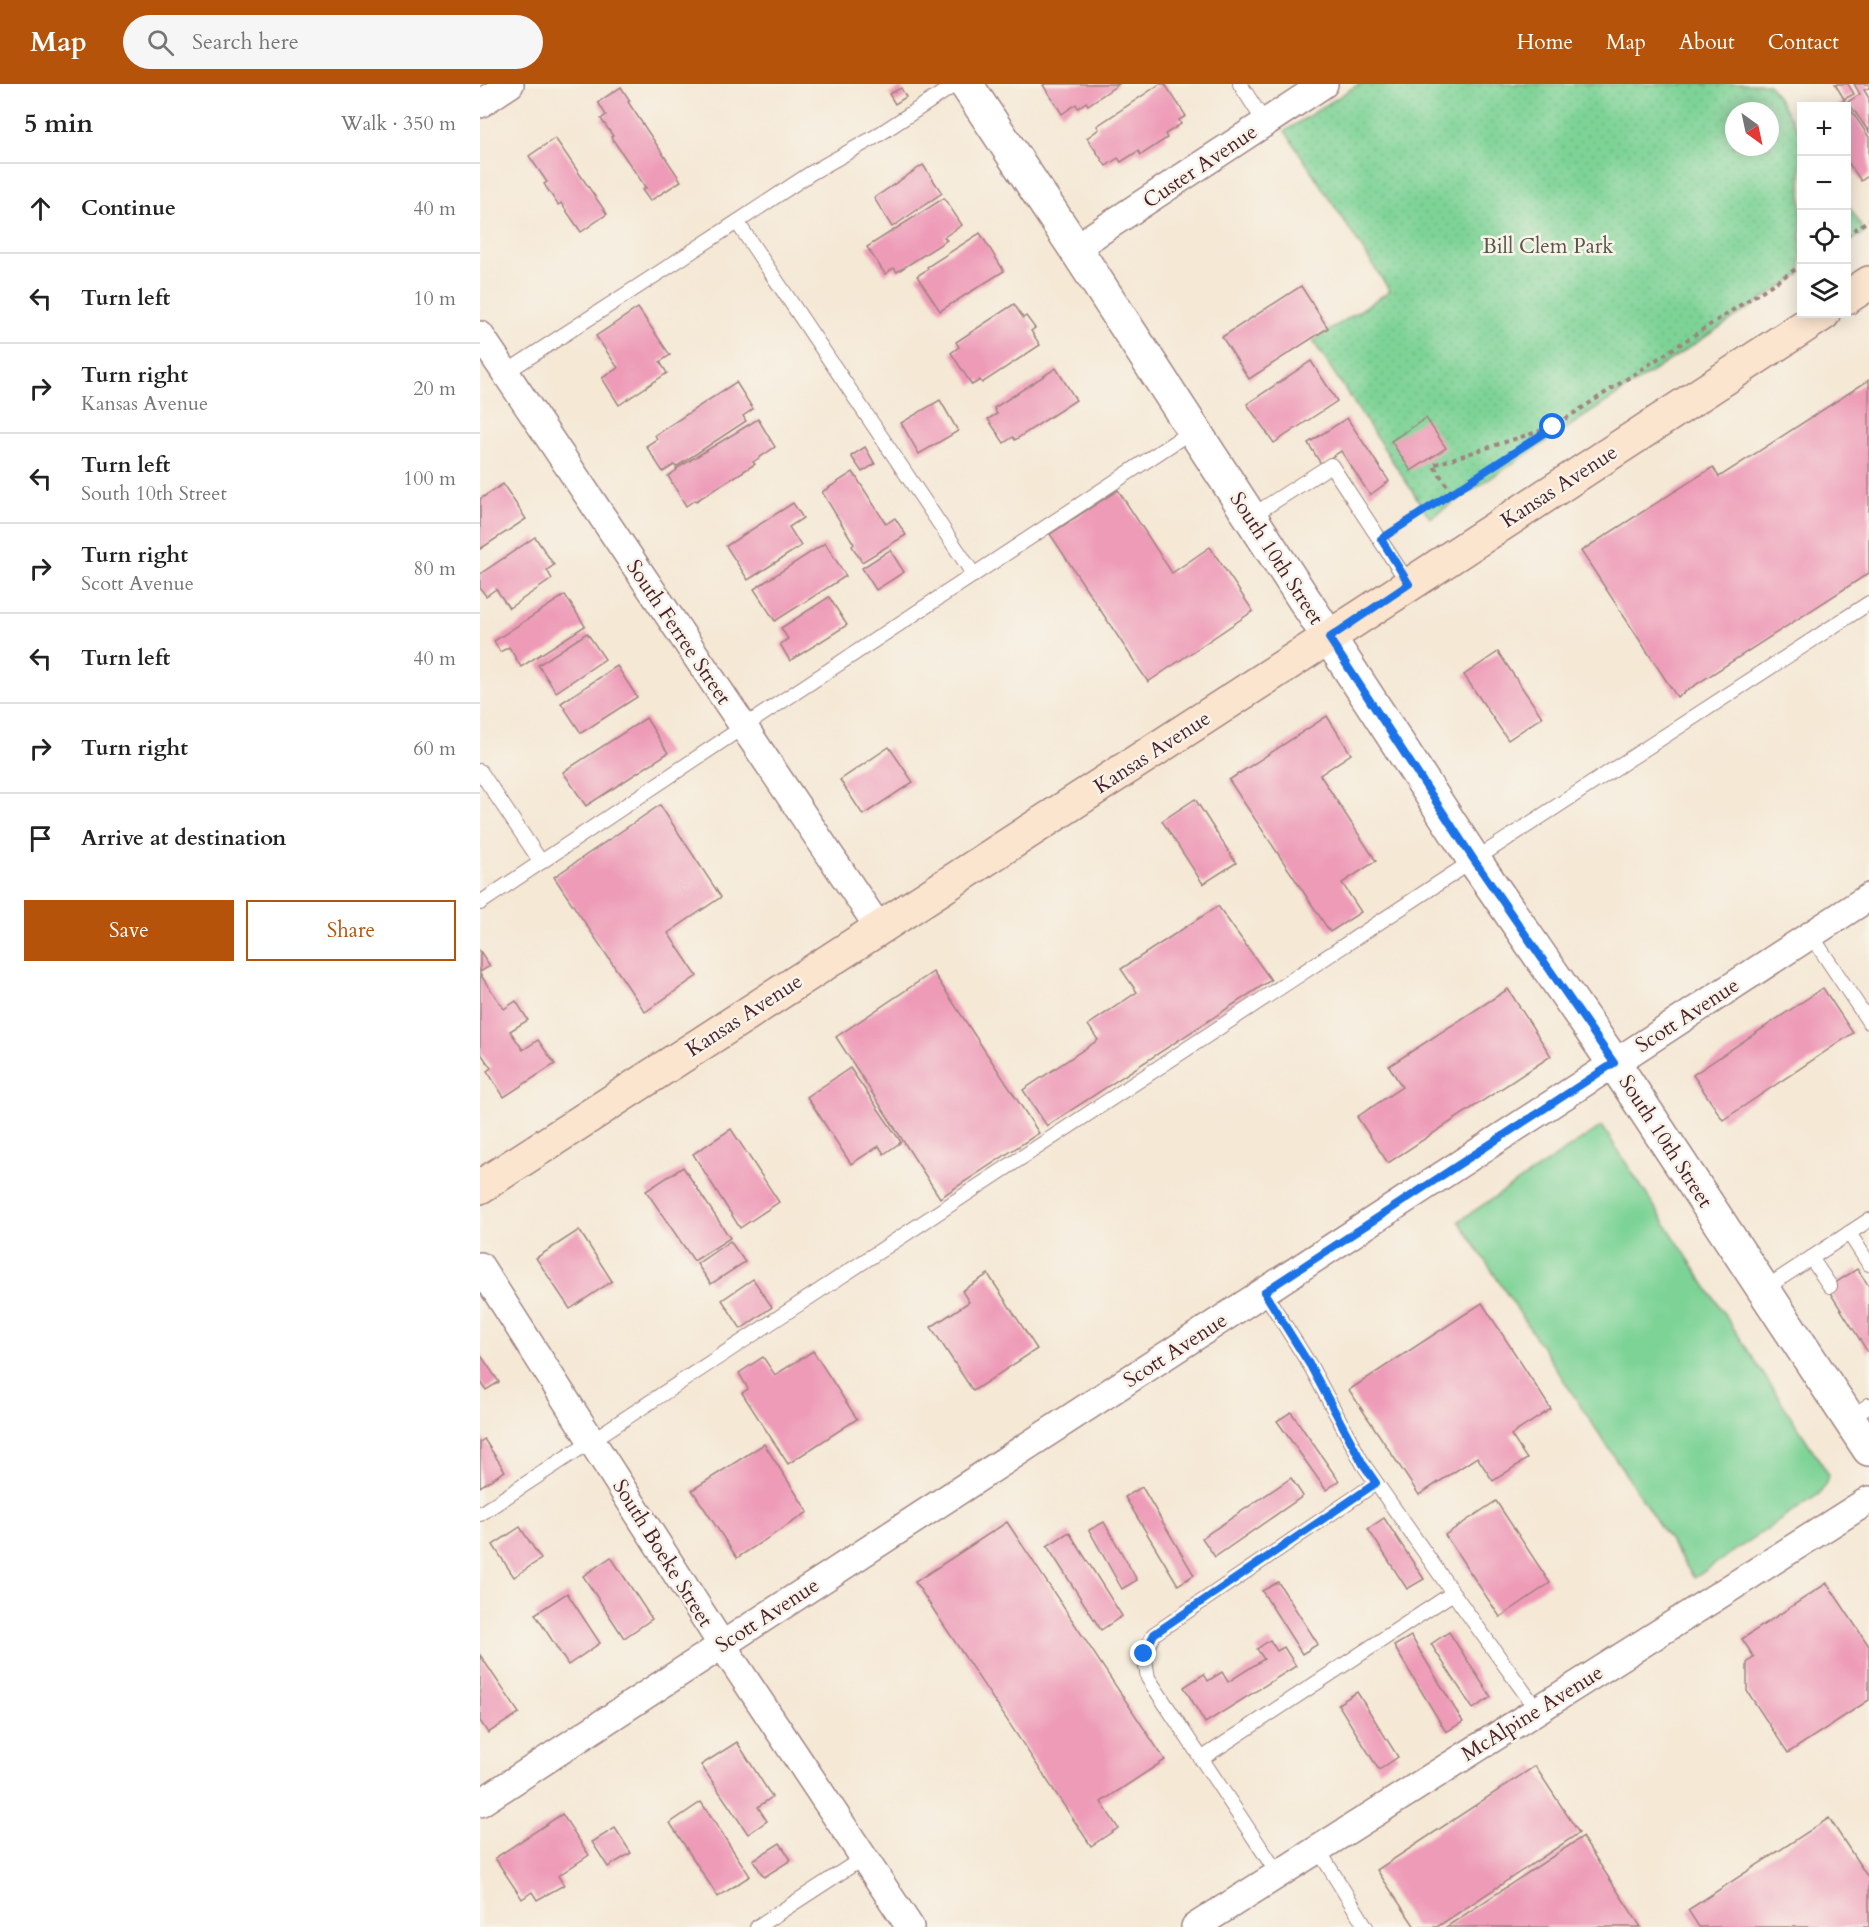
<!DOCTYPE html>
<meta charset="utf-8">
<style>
:root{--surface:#fff;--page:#f6f6f6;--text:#222;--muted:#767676;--line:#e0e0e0;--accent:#b45309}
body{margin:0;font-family:Cardo,serif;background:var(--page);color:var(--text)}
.controls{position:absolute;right:18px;top:18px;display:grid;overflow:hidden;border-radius:0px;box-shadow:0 3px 15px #0003}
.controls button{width:54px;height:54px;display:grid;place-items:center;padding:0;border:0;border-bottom:2px solid var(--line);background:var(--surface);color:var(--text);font:30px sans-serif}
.compass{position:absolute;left:1245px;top:18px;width:54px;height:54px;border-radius:50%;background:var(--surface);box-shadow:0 3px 15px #0003;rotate:147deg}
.stop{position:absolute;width:18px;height:18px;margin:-14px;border:4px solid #1a73e8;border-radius:50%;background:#fff}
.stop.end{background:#1a73e8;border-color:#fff;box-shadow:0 2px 6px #0008}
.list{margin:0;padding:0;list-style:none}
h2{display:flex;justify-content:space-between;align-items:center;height:78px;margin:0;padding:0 24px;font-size:26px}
h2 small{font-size:20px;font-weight:400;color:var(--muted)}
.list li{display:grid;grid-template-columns:39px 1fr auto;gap:18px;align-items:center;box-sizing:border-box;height:90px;padding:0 24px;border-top:2px solid var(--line)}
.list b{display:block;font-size:22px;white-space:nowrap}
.list p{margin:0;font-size:20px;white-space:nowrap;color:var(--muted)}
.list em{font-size:20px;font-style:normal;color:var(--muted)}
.actions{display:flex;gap:12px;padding:18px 24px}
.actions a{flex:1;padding:14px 0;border:2px solid var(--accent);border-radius:0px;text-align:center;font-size:21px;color:var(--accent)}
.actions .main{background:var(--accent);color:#fff}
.icon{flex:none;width:33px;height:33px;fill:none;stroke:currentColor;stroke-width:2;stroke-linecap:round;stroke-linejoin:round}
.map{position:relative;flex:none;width:1389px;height:1843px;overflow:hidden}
header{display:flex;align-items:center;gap:36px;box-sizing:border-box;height:84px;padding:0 30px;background:var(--accent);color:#fff}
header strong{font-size:28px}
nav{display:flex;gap:33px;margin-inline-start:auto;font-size:21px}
.search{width:420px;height:54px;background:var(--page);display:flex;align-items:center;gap:15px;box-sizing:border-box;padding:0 21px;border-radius:33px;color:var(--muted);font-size:22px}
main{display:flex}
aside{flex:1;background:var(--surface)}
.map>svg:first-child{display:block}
.grass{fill:#7dd396;stroke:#647960;stroke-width:1.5}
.park{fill:url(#park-dots);stroke:#647960;stroke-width:1.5;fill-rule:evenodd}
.building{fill:#ee9bb8}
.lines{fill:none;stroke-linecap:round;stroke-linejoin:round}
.service-casing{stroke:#a08480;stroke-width:16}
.minor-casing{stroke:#a08480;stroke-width:30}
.tertiary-casing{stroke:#a08480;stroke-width:36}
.secondary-casing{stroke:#a08480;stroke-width:36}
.path{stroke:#a08480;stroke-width:4;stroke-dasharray:4.5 4.5;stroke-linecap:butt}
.service{stroke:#fff;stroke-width:14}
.minor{stroke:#fff;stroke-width:27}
.tertiary{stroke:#fff;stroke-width:33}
.secondary{stroke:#fce5cf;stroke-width:33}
.route{stroke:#1a73e8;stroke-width:8}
.labels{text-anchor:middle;stroke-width:5;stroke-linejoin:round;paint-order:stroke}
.street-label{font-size:21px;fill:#4a1f2b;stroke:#f7f3e8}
.park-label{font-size:21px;fill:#59554b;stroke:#f7f3e8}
</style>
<header>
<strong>Map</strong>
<div class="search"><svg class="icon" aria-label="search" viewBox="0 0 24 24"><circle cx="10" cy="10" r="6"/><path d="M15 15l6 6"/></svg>Search here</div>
<nav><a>Home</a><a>Map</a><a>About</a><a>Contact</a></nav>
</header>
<main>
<aside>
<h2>5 min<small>Walk · 350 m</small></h2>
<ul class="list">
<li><svg class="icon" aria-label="ahead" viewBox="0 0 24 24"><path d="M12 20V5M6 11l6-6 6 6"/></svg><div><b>Continue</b></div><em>40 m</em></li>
<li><svg class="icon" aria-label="left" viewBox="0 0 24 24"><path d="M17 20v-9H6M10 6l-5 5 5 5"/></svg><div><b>Turn left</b></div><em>10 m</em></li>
<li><svg class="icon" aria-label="right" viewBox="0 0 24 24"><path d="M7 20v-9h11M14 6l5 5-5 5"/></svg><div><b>Turn right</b><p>Kansas Avenue</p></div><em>20 m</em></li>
<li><svg class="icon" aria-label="left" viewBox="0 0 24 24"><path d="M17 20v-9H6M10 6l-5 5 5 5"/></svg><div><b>Turn left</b><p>South 10th Street</p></div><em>100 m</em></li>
<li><svg class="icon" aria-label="right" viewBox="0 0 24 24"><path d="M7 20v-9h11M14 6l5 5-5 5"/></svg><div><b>Turn right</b><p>Scott Avenue</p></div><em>80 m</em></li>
<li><svg class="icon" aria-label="left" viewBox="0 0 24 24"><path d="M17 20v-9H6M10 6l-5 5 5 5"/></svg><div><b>Turn left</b></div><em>40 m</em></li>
<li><svg class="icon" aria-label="right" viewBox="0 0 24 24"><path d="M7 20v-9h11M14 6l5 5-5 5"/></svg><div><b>Turn right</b></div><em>60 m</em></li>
<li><svg class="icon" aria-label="arrive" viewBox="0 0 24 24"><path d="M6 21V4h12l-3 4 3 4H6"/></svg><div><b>Arrive at destination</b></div></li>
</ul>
<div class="actions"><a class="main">Save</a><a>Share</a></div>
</aside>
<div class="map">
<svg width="1389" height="1843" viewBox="0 0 1389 1843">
<defs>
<pattern id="park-dots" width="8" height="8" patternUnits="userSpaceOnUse" patternTransform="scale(1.5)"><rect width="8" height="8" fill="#7dd396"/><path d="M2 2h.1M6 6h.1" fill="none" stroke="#6eb581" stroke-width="1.8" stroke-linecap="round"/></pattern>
</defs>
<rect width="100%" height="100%" fill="#f7f3e8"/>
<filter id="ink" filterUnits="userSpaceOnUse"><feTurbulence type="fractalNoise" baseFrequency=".0167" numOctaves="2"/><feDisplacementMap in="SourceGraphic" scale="12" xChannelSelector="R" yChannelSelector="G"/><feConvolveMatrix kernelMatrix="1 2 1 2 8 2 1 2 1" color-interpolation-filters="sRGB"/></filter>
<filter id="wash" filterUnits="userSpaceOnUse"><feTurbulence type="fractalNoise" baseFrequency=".008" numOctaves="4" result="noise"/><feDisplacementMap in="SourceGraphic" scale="24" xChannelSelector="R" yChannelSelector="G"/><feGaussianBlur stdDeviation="1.35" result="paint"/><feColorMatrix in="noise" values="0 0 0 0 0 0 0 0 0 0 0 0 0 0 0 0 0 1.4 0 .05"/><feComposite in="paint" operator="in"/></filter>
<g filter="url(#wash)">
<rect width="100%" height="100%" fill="#f5e8d5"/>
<path class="grass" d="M 1122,1042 L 1349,1391 L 1345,1401 L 1339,1410 L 1214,1494 L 979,1137 Z"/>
<g class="park">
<path d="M 879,0 L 1289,0 L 1321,50 L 1321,190 L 950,434 L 833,257 L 910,207 L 805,47 ZM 1254,27 L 1290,27 L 1290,63 L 1254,63 Z"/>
<path d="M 1367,119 L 1385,148 L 1367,160 L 1366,160 Z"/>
</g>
<g id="blocks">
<g class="building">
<path d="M 565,0 L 639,0 L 608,21 L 606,18 L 598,24 L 596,20 L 582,30 L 563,1 Z"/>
<path d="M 680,0 L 685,0 L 706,32 L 699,36 L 701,40 L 685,50 L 687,54 L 661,71 L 658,67 L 641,78 L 638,74 L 626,82 L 607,54 L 619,45 L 617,42 Z"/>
<path d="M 1355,0 L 1368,0 L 1374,10 L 1364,15 Z"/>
<path d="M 1374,0 L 1389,0 L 1389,4 L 1384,6 L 1389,14 L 1389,48 L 1368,18 L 1380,10 Z"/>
<path d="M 141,3 L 150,17 L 148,18 L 201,97 L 170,117 L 162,106 L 166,104 L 131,53 L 133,52 L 121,35 L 126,31 L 118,18 Z"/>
<path d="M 421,4 L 426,13 L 415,20 L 409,10 Z"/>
<path d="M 1364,16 L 1389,53 L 1389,91 L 1381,97 L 1366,75 L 1366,22 L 1355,22 Z"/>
<path d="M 75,54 L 127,130 L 101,148 L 81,119 L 78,121 L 64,100 L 67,98 L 49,72 Z"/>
<path d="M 443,81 L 462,109 L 412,143 L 394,114 Z"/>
<path d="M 464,114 L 482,141 L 464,153 L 467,156 L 417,188 L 414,184 L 405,190 L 387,163 Z"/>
<path d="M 500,149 L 524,187 L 460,227 L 437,192 L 448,185 L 447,183 Z"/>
<path d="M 821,202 L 848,244 L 769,295 L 742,253 Z"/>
<path d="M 534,220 L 543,234 L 546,232 L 555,244 L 551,247 L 560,261 L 502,299 L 500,296 L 492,301 L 471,269 L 479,263 L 476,258 Z"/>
<path d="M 158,224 L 190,271 L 180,278 L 187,289 L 139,321 L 122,294 L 138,284 L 116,252 Z"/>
<path d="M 831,277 L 857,317 L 794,359 L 767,320 Z"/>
<path d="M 576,284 L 596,316 L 535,356 L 533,353 L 524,359 L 508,335 L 517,330 L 514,324 Z"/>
<path d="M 1389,296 L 1389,489 L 1197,613 L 1101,467 L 1233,383 L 1239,393 Z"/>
<path d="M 256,298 L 273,325 L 263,332 L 266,337 L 196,383 L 194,381 L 183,388 L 166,362 L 177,355 L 175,351 Z"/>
<path d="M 460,316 L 478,347 L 439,370 L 421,339 Z"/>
<path d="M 867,334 L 909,397 L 890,411 L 861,367 L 841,380 L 828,359 Z"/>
<path d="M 946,334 L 966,364 L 931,387 L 911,357 Z"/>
<path d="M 278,335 L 295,363 L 273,378 L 275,380 L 216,417 L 215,416 L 206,422 L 188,392 L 197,386 L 196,385 Z"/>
<path d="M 385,363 L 395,380 L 382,388 L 371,372 Z"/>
<path d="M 373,388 L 406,440 L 415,434 L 426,451 L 382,478 L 372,462 L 374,460 L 342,408 Z"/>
<path d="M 23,400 L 46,435 L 0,465 L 0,415 Z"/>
<path d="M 638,406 L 692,489 L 730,463 L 773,527 L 668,598 L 570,450 Z"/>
<path d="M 313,419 L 323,434 L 309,443 L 321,462 L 268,496 L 246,462 Z"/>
<path d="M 55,453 L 74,481 L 67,486 L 72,495 L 29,524 L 16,505 L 6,512 L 0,504 L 0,490 Z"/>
<path d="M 345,459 L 366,492 L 295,537 L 274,505 Z"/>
<path d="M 410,466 L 424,488 L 396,506 L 382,484 Z"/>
<path d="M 85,511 L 105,542 L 41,583 L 29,563 L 20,568 L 14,557 Z"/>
<path d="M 349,513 L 367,541 L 310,577 L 300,560 L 308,555 L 301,544 Z"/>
<path d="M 107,549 L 125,575 L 76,608 L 58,581 Z"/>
<path d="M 1018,568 L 1062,633 L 1028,656 L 984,591 Z"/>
<path d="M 137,582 L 157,613 L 101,649 L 81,619 Z"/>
<path d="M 847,632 L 871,670 L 840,691 L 896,777 L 862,799 L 881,828 L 850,848 L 749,696 Z"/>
<path d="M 166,634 L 188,669 L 106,722 L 83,688 Z"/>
<path d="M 409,663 L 433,698 L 383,731 L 360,696 Z"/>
<path d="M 715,715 L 756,779 L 723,800 L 682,737 Z"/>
<path d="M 180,721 L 241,813 L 188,849 L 217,892 L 165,928 L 74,793 Z"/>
<path d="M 738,822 L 791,896 L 567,1042 L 543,1006 L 618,956 L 608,941 L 657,908 L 641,885 Z"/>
<path d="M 0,867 L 10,882 L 0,888 Z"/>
<path d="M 453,888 L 559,1049 L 460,1114 L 356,953 Z"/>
<path d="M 0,890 L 24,925 L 36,917 L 48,936 L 30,947 L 43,966 L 58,956 L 75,980 L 24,1013 L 7,987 L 11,984 L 0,968 Z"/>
<path d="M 1343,904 L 1373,949 L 1243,1036 L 1213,991 Z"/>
<path d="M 1028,905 L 1071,972 L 908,1079 L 877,1033 L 922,1003 L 909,982 Z"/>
<path d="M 370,984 L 421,1058 L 404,1070 L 399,1062 L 371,1080 L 327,1013 Z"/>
<path d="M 251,1045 L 299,1118 L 260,1144 L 213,1070 Z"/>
<path d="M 203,1083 L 250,1154 L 214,1177 L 166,1107 Z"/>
<path d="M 99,1146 L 132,1197 L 90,1225 L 56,1174 Z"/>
<path d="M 250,1157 L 265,1178 L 231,1200 L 217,1180 Z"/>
<path d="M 1377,1185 L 1389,1202 L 1389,1270 L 1347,1204 Z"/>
<path d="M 508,1190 L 557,1265 L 493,1307 L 451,1243 L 489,1218 L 482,1207 Z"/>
<path d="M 273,1195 L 292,1223 L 261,1245 L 242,1216 Z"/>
<path d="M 1002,1219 L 1071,1325 L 1031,1351 L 1047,1375 L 1013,1397 L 997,1373 L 939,1411 L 869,1306 Z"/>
<path d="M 333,1267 L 377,1335 L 308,1380 L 262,1309 L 268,1305 L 259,1289 L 283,1273 L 295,1291 Z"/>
<path d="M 0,1270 L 19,1298 L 6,1306 L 1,1298 L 0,1299 Z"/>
<path d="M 811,1328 L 859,1397 L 846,1406 L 797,1337 Z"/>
<path d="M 4,1355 L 25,1387 L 0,1403 L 0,1358 Z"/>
<path d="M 284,1360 L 328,1428 L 257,1474 L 212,1406 Z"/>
<path d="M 811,1394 L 823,1412 L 735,1473 L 722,1454 Z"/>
<path d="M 662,1403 L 714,1491 L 698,1501 L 645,1413 Z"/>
<path d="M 1016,1417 L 1070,1499 L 1020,1533 L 965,1451 Z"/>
<path d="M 904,1434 L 944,1495 L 927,1505 L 888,1445 Z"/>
<path d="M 527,1438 L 685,1676 L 621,1718 L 638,1744 L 611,1762 L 435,1498 Z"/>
<path d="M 624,1438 L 657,1496 L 642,1505 L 609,1446 Z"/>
<path d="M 40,1443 L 61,1475 L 34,1493 L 13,1461 Z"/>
<path d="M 589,1448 L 642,1532 L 621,1546 L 567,1462 Z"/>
<path d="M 131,1473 L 172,1535 L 144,1554 L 103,1492 Z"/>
<path d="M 798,1498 L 838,1560 L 822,1570 L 782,1507 Z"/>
<path d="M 1347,1499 L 1389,1562 L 1389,1616 L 1308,1669 L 1267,1607 L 1267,1579 L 1274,1573 L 1262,1555 Z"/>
<path d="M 87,1509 L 120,1559 L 88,1581 L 55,1530 Z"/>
<path d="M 969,1548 L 1011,1613 L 993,1625 L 951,1560 Z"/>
<path d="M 931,1552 L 983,1638 L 966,1648 L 914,1562 Z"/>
<path d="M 790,1556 L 797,1567 L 804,1563 L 816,1582 L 725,1639 L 704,1603 L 724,1590 L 728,1597 L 742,1588 L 748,1598 L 784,1575 L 777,1565 Z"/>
<path d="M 0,1571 L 39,1629 L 8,1649 L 0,1637 Z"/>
<path d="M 877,1608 L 918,1673 L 899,1686 L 858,1620 Z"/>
<path d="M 257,1658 L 292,1713 L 278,1723 L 287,1737 L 268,1750 L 221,1681 Z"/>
<path d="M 1055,1682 L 1099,1749 L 957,1843 L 935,1843 L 897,1786 Z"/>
<path d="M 221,1718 L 270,1792 L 238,1813 L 190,1739 Z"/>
<path d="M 82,1730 L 109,1771 L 78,1792 L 84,1801 L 57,1816 L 52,1808 L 42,1815 L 15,1774 Z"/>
<path d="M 1349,1734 L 1389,1795 L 1389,1843 L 1219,1843 L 1208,1826 Z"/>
<path d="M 135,1744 L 151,1769 L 128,1783 L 112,1758 Z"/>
<path d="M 1102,1753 L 1161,1843 L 966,1843 Z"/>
<path d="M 300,1759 L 311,1776 L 284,1793 L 273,1776 Z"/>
</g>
</g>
</g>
<g filter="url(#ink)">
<use href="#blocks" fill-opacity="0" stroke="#a08480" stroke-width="1.5"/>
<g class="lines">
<defs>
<g id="service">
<path d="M 760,0 L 785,39"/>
<path d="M 257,138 L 331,89 L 395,53 L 476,0"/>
<path d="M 25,289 L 257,138 L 494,491"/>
<path d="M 770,433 L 851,381 L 929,500"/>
<path d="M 0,687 L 61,778"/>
<path d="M 0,819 L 263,643 L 713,346"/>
<path d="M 1331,851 L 1389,938"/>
<path d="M 1369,1149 L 1389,1180"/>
<path d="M 1331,1174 L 1350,1202"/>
<path d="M 1284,1205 L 1389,1136"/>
<path d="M 784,1208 L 831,1283 L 883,1380 L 973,1509 L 1057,1626"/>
<path d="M 1369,1335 L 1389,1321"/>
<path d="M 0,1430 L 965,795 L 1389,519"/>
<path d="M 721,1675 L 973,1509"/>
<path d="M 838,1765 L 886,1843"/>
<path d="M 798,1790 L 668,1594 L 664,1570 L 674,1550 L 896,1399"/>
<path d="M 277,1843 L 383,1774"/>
</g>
<g id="minor">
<path d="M 0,20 L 30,0"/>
<path d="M 595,164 L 844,0"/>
<path d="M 0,251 L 399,844"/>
<path d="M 0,1182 L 242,1561 L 430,1843"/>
<path d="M 0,1719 L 1389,813"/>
<path d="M 715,1843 L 1389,1416"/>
</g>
<path id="tertiary" d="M 486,0 L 595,164 L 994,776 L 1134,979 L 1389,1365"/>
<g id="secondary">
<path d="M 1366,214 L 1389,199"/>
<path d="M 0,1103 L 886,529 L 1343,230"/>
</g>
</defs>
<use href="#service" class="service-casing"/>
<use href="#minor" class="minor-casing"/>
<use href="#tertiary" class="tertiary-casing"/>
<use href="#secondary" class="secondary-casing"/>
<g class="path">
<path d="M 1366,151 L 1389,136"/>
<path d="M 972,409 L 953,381 L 1066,345"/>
<path d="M 919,443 L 1322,181"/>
</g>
<use href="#service" class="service"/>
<use href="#minor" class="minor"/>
<use href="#tertiary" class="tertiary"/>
<use href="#secondary" class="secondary"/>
</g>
</g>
<g class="lines" filter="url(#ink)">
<path class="route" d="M 664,1570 L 674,1550 L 896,1399 L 883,1380 L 831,1283 L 784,1208 L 1134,979 L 994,776 L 849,554 L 929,500 L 901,455 L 1073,343"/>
</g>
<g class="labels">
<g class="street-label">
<text transform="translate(720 82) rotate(-34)" y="7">Custer Avenue</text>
<text transform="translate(1079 402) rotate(-33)" y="7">Kansas Avenue</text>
<text transform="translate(797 474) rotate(57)" y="7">South 10th Street</text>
<text transform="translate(199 548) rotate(56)" y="7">South Ferree Street</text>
<text transform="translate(672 668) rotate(-33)" y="7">Kansas Avenue</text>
<text transform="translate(264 931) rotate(-33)" y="7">Kansas Avenue</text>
<text transform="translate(1207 931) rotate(-33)" y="7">Scott Avenue</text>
<text transform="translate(1186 1057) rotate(57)" y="7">South 10th Street</text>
<text transform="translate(695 1266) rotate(-33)" y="7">Scott Avenue</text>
<text transform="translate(183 1469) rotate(58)" y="7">South Boeke Street</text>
<text transform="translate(287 1531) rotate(-33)" y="7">Scott Avenue</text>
<text transform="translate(1052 1629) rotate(-32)" y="7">McAlpine Avenue</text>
</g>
<g class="park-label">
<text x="1068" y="169">Bill Clem Park</text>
</g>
</g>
</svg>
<div class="controls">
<button>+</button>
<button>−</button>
<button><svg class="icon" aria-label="locate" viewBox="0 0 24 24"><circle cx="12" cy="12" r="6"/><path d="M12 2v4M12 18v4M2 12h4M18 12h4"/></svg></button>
<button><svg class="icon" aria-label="layers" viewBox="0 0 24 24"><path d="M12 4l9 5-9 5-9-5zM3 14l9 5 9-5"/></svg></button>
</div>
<svg class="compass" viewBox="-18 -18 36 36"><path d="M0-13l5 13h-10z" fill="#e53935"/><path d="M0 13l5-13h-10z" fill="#767676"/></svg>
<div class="stop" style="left:1073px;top:343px"></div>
<div class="stop end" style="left:664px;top:1570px"></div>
</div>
</main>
